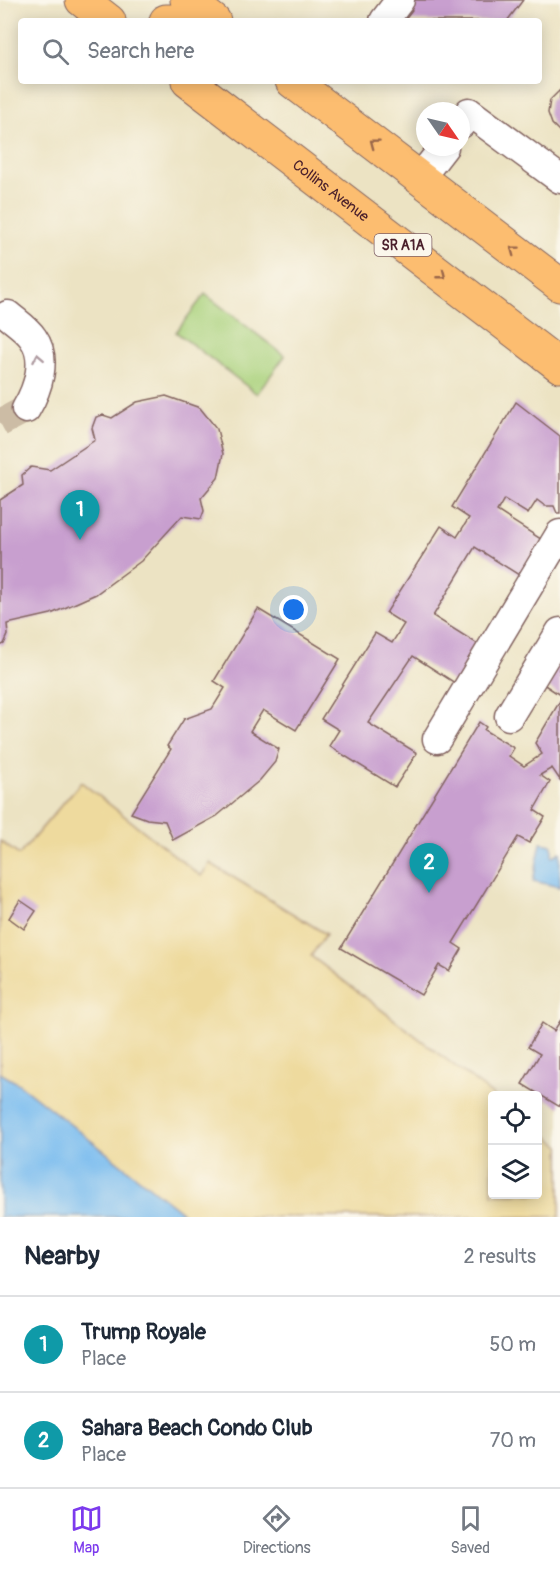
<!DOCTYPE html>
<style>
:root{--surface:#fff;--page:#f6f6f7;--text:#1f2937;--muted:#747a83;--line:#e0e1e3;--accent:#7c3aed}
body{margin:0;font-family:Pangolin,sans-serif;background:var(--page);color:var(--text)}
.controls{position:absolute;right:18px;bottom:18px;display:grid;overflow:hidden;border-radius:6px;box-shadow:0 3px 15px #0003}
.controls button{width:54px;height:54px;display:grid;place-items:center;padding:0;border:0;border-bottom:2px solid var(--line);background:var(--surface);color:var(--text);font:30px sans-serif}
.compass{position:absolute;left:416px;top:102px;width:54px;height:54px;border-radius:50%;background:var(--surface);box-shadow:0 3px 15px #0003;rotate:124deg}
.you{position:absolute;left:294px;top:610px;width:21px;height:21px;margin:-15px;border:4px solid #fff;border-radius:50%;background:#1a73e8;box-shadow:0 0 0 9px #1a73e833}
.badge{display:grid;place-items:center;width:39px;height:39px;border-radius:50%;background:var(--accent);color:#fff;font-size:20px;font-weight:700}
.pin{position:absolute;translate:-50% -50px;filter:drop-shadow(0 2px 3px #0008)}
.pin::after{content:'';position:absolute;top:32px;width:21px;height:18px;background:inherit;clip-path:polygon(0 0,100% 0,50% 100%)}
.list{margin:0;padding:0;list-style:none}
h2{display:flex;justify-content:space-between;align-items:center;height:78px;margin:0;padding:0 24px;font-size:26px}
h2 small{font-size:20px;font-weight:400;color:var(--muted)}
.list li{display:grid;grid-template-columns:39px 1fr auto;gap:18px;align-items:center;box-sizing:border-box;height:96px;padding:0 24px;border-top:2px solid var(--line)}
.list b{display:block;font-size:22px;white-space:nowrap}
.list p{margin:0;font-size:20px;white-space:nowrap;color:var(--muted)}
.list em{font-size:20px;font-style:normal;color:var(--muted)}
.icon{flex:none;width:33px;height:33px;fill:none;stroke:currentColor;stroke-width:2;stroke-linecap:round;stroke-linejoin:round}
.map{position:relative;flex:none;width:560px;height:1217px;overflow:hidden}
.search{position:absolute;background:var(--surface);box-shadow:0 3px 15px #0003;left:18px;right:18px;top:18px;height:66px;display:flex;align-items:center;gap:15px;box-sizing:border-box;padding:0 21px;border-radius:6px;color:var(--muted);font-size:22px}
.sheet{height:270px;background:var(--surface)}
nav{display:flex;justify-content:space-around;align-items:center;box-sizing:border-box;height:84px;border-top:2px solid var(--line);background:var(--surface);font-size:16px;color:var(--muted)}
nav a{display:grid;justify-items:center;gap:3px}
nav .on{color:var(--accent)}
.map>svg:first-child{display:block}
.green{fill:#aad27d;stroke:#7a7854;stroke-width:1.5}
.sand{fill:#eeda9e;stroke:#9c7c64;stroke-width:1.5}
.water{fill:#79bcef;stroke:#626e8d;stroke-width:1.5}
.building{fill:#c89fcf}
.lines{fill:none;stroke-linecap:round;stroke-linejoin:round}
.minor-tunnel{stroke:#ccbca5;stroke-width:28;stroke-dasharray:28 14;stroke-linecap:butt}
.minor-casing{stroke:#836460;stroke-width:31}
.major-casing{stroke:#836460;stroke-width:35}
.minor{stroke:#fff;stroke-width:28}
.major{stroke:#fcbd6f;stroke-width:33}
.oneway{stroke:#9a664a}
.oneway2{stroke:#ae9aa0}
.labels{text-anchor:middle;stroke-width:6;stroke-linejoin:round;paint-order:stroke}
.shield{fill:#fbf7ec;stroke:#7f6065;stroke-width:1.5}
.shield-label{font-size:14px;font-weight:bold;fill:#4a1f2b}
.street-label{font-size:15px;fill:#4a1f2b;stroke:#fbf7ec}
</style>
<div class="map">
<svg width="560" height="1217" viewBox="0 0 560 1217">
<rect width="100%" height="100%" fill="#fbf7ec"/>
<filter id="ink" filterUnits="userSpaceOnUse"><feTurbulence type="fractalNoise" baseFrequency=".0167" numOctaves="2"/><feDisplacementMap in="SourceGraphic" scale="12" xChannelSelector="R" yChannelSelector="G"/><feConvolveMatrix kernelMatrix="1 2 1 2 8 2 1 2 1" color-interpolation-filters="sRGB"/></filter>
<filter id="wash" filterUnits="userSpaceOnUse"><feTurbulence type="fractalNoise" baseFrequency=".008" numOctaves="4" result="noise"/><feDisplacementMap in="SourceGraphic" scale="24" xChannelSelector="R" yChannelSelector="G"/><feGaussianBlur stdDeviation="1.35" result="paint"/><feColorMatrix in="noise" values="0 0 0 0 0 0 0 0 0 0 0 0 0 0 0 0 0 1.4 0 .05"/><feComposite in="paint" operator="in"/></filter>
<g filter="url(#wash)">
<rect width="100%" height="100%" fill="#ece3c3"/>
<path class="green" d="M 205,294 L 285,356 L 257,394 L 176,332 Z"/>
<path class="sand" d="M 81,782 L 201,876 L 210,863 L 326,934 L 311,956 L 493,1095 L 492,1194 L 538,1194 L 538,1129 L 560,1146 L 560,1217 L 188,1217 L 19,1084 L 0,1073 L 0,841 L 19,855 Z"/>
<g class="water">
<path d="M 541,843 L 552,845 L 552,857 L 560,852 L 560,887 L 533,881 Z"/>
<path d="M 0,1073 L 19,1084 L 188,1217 L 0,1217 Z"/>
</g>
<g id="blocks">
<g class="building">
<path d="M 406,0 L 523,0 L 507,21 L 404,21 L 412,11 Z"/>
<path d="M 560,90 L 560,132 L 552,124 L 548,113 L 550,100 Z"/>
<path d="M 166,396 L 200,408 L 217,429 L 223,454 L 218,478 L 201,498 L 204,511 L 201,519 L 182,516 L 141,561 L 96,594 L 51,614 L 7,624 L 8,635 L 4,644 L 0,646 L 0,500 L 23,485 L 22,475 L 31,467 L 50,470 L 95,440 L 92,428 L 96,417 L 103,415 L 112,418 L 137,402 Z"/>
<path d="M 516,402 L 560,436 L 560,513 L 557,513 L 554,506 L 545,506 L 537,500 L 528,514 L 504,499 L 497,511 L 544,541 L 522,577 L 475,547 L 433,616 L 481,646 L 458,685 L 413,656 L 368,723 L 417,753 L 395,787 L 329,746 L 339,730 L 321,719 L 375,633 L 392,643 L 404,624 L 386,613 L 441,526 L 457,537 L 469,518 L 452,507 Z"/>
<path d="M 258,609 L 340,659 L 296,730 L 263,710 L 250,731 L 279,749 L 275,762 L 260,780 L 217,816 L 173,840 L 165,821 L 147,819 L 131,813 L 171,749 L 167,746 L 184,719 L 212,709 L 225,688 L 214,681 Z"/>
<path d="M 560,649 L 560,695 L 540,682 Z"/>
<path d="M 560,701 L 560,780 L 552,768 L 540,775 L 550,782 L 534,810 L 545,817 L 529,843 L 518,837 L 453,943 L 462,949 L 449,971 L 439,965 L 421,995 L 341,948 L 479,722 L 486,727 L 484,730 L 514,748 L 509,756 L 524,766 L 542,754 L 535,743 Z"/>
<path d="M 20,900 L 36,911 L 24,929 L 9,918 Z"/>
<path d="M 560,1021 L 560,1107 L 522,1084 L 540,1054 L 528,1047 L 542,1023 L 554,1031 Z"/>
</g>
</g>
</g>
<g filter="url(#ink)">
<use href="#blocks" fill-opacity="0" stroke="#836460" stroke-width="1.5"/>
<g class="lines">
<path class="minor-tunnel" d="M 0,423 L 26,409"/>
<defs>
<g id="minor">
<path d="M 384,21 L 400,0"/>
<path d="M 461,124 L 469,112 L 560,179"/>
<path d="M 420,178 L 444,147"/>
<path d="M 8,315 C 16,322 27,329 33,338 C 48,359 38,389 26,409"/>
<path d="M 509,716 L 560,632"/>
<path d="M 437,739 L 560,534"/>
</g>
<g id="major">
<path d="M 82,0 L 109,21"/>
<path d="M 187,0 L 214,21"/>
<path d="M 166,21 L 173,21"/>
<path id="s1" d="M 188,81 L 560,366"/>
<path d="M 292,81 L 560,285"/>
</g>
</defs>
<use href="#minor" class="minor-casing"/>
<use href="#major" class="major-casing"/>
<use href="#minor" class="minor"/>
<use href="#major" class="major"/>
</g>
<defs><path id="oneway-chevron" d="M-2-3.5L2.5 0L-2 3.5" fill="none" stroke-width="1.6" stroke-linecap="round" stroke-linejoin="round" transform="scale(1.5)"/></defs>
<g class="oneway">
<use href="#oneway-chevron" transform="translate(374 143) rotate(-143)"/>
<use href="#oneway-chevron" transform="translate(514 250) rotate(-143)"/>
<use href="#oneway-chevron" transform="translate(442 275) rotate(38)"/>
</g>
<use class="oneway2" href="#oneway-chevron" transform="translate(38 358) rotate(-101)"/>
</g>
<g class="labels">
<rect class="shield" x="374.5" y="234" width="57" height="22" rx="4.5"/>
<g class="shield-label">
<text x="403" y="250">SR A1A</text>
</g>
<g class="street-label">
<text dy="5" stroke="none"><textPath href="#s1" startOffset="180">Collins Avenue</textPath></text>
</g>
</g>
</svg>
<div class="controls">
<button><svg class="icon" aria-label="locate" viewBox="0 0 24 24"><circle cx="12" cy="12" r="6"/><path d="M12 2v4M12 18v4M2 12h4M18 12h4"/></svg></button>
<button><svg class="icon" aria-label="layers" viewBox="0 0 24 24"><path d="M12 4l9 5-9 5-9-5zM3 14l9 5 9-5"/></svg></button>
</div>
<svg class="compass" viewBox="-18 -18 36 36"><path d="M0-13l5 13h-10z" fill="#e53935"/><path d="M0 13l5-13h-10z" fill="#747a83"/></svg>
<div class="you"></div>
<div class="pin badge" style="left:80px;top:540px;background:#0f9aa8">1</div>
<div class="pin badge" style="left:429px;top:893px;background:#0f9aa8">2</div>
<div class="search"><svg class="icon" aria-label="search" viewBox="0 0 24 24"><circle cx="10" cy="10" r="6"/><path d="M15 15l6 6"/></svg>Search here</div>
</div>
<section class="sheet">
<h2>Nearby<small>2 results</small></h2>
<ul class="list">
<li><span class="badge" style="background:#0f9aa8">1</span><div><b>Trump Royale</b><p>Place</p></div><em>50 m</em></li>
<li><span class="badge" style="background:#0f9aa8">2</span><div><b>Sahara Beach Condo Club</b><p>Place</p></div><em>70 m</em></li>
</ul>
</section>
<nav>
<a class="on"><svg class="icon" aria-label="map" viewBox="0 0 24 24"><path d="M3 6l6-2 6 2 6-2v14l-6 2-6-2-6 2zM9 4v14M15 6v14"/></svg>Map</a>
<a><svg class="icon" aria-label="directions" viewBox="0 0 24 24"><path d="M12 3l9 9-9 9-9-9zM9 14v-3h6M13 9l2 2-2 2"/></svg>Directions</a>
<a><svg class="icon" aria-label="saved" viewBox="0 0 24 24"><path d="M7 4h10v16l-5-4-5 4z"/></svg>Saved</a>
</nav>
